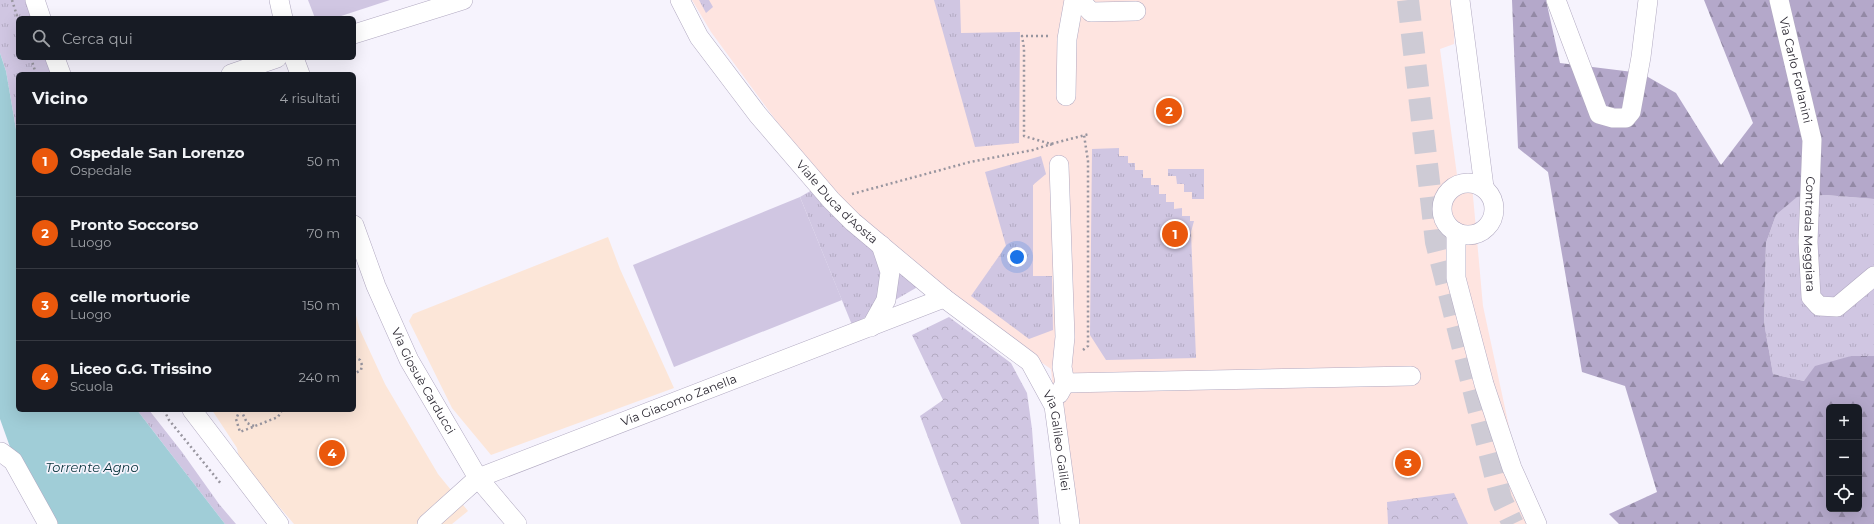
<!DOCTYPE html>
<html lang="it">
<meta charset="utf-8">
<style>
:root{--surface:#171b24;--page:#20242c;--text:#f1f3f6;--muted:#9ea1a6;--line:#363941;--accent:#ea580c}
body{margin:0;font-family:Montserrat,sans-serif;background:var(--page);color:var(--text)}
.controls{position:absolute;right:12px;bottom:12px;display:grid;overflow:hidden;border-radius:6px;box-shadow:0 4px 16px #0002}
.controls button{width:36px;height:36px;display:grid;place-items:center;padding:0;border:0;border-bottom:1px solid var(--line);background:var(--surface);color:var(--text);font:20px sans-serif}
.you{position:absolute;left:1017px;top:257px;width:14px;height:14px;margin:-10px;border:3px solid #fff;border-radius:50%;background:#1a73e8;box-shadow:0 0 0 6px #1a73e833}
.badge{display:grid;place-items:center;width:26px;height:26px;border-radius:50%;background:var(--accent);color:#fff;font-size:13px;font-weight:700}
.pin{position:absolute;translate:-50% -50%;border:2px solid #fff;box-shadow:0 1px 4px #0006}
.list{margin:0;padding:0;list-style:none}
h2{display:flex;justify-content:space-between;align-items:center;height:52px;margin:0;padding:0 16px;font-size:17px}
h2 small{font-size:13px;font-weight:400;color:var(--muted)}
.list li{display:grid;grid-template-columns:26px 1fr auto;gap:12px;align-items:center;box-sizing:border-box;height:72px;padding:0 16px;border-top:1px solid var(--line)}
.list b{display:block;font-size:15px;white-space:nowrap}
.list p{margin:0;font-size:13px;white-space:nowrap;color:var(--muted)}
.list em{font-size:13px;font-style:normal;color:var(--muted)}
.icon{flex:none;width:22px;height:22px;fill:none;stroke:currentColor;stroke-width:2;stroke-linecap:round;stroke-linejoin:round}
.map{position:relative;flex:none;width:1874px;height:524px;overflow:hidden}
.search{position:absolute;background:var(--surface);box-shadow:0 4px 16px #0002;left:16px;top:16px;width:340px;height:44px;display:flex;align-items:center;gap:10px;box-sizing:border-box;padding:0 14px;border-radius:6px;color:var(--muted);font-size:15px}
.panel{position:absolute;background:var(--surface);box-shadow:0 4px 16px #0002;left:16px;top:72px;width:340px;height:340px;border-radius:6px}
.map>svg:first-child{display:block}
.education{fill:#fce6d8}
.medical{fill:#fee4e0}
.grass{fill:url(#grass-tufts)}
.forest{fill:url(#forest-firs);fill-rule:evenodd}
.park{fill:url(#park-crowns)}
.pitch{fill:#d0c6e2}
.water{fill:#a0cdd7}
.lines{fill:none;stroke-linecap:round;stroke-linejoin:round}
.major-tunnel{stroke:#cecbd5;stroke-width:22;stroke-dasharray:22 11;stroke-linecap:butt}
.minor-casing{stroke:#b1a9c1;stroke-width:20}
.path{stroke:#98959f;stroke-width:2.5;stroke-dasharray:2 3;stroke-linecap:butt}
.minor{stroke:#fff;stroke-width:19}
.labels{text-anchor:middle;stroke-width:3.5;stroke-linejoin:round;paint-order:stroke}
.street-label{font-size:12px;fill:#2c2933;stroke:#f6f3fd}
.water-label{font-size:13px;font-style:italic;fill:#043139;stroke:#f6f3fd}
</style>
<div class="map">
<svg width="1874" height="524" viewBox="0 0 1874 524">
<defs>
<pattern id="grass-tufts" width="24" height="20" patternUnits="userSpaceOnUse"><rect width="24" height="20" fill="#d0c6e2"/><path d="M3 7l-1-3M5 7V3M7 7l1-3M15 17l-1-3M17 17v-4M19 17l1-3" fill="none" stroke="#b3aac2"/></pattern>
<pattern id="forest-firs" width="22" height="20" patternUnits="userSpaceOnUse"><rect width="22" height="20" fill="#b4a8ca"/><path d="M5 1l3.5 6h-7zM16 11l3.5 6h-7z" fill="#9389a5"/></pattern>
<pattern id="park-crowns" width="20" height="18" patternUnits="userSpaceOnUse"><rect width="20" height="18" fill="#d0c6e2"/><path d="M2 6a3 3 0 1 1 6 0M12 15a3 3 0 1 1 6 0" fill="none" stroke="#b3aac2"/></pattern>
</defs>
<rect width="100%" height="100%" fill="#f6f3fd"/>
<g class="education">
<path d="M 608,237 L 620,269 L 674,388 L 491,455 L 452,408 L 409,321 L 413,314 Z"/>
<path d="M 354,308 L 360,330 L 385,384 L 438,474 L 468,511 L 452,524 L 294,524 L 244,466 L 239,458 L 237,448 L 212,410 L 354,410 Z"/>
</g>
<path class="medical" d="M 692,0 L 1456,0 L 1454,44 L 1440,49 L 1457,175 L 1471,174 L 1483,306 L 1530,524 L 1067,524 L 1051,369 L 1007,339 L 921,285 L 807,163 L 711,32 Z"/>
<g class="grass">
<path d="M 0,0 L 31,0 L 37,18 L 18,18 L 18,58 L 51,58 L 57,74 L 18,74 L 18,141 L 6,71 L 0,53 Z"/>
<path d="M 699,0 L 709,0 L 713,7 L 706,13 Z"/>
<path d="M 934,0 L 960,0 L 961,33 L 1020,32 L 1019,143 L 975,147 Z"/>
<path d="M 1119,148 L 1119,156 L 1128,156 L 1128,163 L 1135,163 L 1135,170 L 1143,170 L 1143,178 L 1151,178 L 1151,185 L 1159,185 L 1159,194 L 1166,194 L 1166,202 L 1174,202 L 1174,209 L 1182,208 L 1182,216 L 1190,216 L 1190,221 L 1194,221 L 1191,232 L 1196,358 L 1106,360 L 1090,335 L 1092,149 Z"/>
<path d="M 1041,156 L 1046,174 L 1033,185 L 1033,276 L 1052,276 L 1053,330 L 1029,339 L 971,296 L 1006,246 L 985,172 Z"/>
<path d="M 1168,169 L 1204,169 L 1204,199 L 1192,199 L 1192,192 L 1184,192 L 1184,184 L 1177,184 L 1176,176 L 1168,176 Z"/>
<path d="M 824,183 L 921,285 L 852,325 L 800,197 Z"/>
<path d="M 1825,195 L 1874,199 L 1874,356 L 1851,356 L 1804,381 L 1773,374 L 1764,322 L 1766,243 L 1776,215 L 1796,197 Z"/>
<path d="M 137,410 L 149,410 L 182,452 L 219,504 L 236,524 L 225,524 Z"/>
</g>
<path class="forest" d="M 1512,0 L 1546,0 L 1560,63 L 1641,73 L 1676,93 L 1721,165 L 1753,123 L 1704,0 L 1874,0 L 1874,199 L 1825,195 L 1797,197 L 1776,215 L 1766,243 L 1764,322 L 1773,374 L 1804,381 L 1815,366 L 1851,356 L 1874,356 L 1874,524 L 1619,524 L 1609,514 L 1657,492 L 1625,386 L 1582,372 L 1548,172 L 1518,148 ZM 1829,407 L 1859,407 L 1859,509 L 1829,509 Z"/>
<g class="park">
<path d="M 949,317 L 1011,363 L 1027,393 L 1032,429 L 1039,524 L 961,524 L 920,416 L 943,400 L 912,335 Z"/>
<path d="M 1454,493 L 1468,524 L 1388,524 L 1387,502 Z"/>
</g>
<g class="pitch">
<path d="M 308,0 L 390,0 L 335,18 L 315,18 Z"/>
<path d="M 800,197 L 842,300 L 674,367 L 633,265 Z"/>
</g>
<path class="water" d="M 0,53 L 6,71 L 18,141 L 18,410 L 137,410 L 225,524 L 58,524 L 10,447 L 0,419 Z"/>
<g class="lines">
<path class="major-tunnel" d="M 1408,0 L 1436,242 L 1501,499 L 1513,524"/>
<defs>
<g id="minor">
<path d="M 35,0 L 41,18"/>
<path d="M 279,0 L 283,18"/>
<path id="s1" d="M 680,0 L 699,37 L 758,115 L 831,200 L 853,222 L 944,298 L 1030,362 L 1054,406 L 1070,524"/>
<path d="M 1080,0 L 1091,12 L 1136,11"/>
<path d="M 1460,0 L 1484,187"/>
<path d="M 1556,0 L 1599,114 L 1613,118 L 1626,118 L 1631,112 L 1641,57 L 1648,0"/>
<path id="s2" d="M 1779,0 L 1812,140 L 1808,242 L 1811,297 L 1819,306 L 1837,307 L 1874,276"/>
<path d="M 354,34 L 463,0"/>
<path d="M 55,58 L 61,74"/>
<path d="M 294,58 L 300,74"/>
<path d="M 231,74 L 277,58"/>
<path d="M 1066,96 L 1067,39 L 1074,0"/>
<path d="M 1059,165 L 1065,337 L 1062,367 L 1065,383 L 1059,394"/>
<circle cx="1468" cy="209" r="26"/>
<path id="s3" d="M 354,225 L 376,286 L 409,360 L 478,478 L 517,524"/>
<path d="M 1456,232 L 1456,278 L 1484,384 L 1512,468 L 1537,524"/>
<path d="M 871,327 L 886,300 L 890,272 L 881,245"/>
<path d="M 1065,383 L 1411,376"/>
<path d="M 192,410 L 279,524"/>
<path d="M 1,452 L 13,461 L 48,524"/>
<path id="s4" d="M 427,524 L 478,478 L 944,298"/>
</g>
</defs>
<use href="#minor" class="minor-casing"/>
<g class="path">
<path d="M 12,0 L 18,19"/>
<path d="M 1048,36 L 1022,36 L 1024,48 L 1024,136 L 1051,144 L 1089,134"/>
<path d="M 31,58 L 36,74"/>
<path d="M 852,194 L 970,162 L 1033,150 L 1051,144 L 1052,148"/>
<path d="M 1083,350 L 1088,346 L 1088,161 L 1084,135"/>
<path d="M 354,357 L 360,360 L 362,365 L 361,370 L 354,374"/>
<path d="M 164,410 L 169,420 L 222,485"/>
<path d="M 240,410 L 236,419 L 240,432 L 278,417 L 282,410"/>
<path d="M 241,410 L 247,423 L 254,426"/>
</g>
<use href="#minor" class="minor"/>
</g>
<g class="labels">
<g class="street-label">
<text dy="4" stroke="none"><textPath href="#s2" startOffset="72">Via Carlo Forlanini</textPath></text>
<text dy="4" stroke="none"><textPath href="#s1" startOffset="257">Viale Duca d'Aosta</textPath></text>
<text dy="4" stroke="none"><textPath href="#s2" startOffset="238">Contrada Meggiara</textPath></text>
<text dy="4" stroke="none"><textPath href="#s3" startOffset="171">Via Giosuè Carducci</textPath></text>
<text dy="4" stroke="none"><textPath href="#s4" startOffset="284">Via Giacomo Zanella</textPath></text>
<text dy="4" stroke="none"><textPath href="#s1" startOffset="593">Via Galileo Galilei</textPath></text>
</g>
<g class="water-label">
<text x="92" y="472">Torrente Agno</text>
</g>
</g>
</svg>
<div class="controls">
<button>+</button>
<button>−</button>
<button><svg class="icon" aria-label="locate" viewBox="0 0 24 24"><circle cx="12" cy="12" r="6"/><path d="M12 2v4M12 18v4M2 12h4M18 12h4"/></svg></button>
</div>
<div class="you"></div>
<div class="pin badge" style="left:1175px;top:234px">1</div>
<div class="pin badge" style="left:1169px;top:111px">2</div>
<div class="pin badge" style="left:1408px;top:463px">3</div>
<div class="pin badge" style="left:332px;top:453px">4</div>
<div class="search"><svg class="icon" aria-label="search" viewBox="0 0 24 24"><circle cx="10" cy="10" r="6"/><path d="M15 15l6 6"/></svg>Cerca qui</div>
<section class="panel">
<h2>Vicino<small>4 risultati</small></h2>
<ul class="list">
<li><span class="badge">1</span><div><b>Ospedale San Lorenzo</b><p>Ospedale</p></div><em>50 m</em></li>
<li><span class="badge">2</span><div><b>Pronto Soccorso</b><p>Luogo</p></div><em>70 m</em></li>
<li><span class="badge">3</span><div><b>celle mortuorie</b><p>Luogo</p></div><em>150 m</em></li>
<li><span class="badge">4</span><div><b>Liceo G.G. Trissino</b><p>Scuola</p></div><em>240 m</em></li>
</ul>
</section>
</div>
